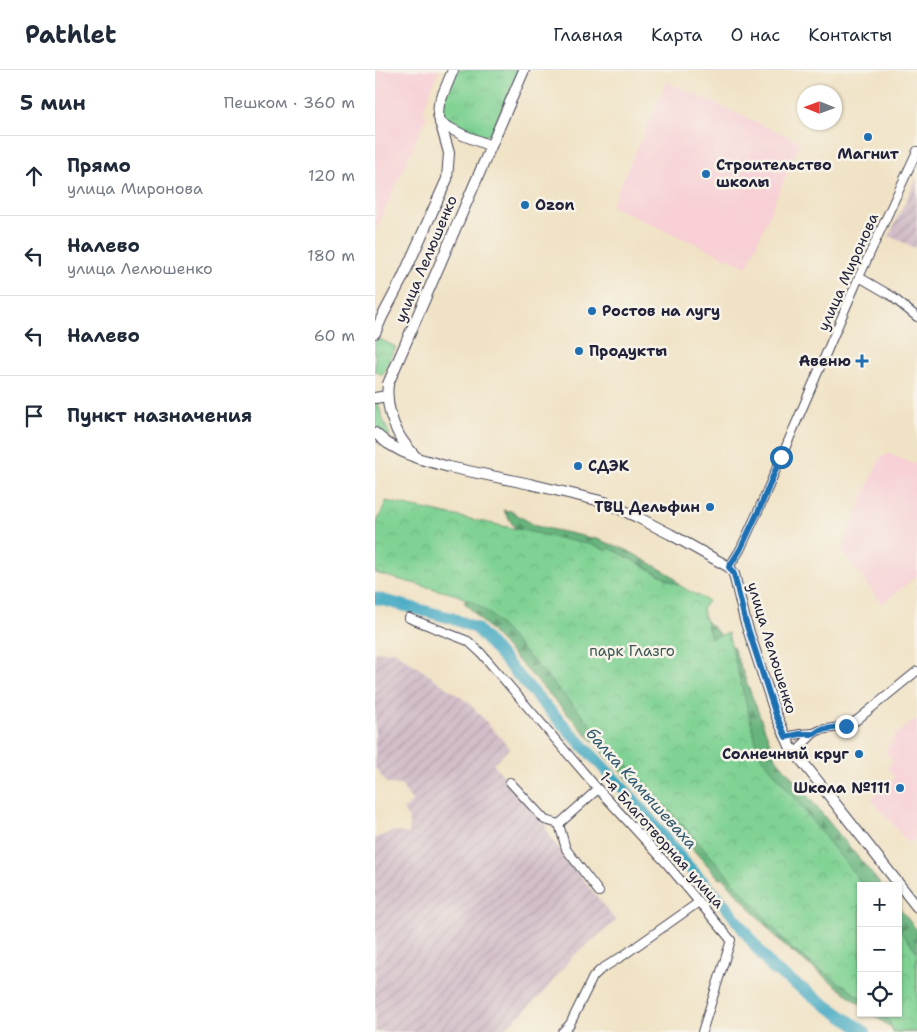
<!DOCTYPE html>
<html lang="ru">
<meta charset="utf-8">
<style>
:root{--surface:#fff;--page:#f6f6f7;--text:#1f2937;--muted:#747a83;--line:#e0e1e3}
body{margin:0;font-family:"Shantell Sans",sans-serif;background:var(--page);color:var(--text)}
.controls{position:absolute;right:15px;bottom:15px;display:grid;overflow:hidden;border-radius:0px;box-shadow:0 1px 4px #0004}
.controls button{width:45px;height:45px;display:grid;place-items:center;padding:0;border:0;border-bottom:1px solid var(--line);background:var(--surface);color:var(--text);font:25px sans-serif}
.compass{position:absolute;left:422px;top:15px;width:45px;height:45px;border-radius:50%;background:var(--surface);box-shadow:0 1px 4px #0004;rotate:271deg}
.stop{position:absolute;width:15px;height:15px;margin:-11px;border:4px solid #1f6fb2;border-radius:50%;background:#fff}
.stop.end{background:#1f6fb2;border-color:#fff;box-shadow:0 1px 5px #0008}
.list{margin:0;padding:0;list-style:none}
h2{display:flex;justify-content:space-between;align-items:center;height:65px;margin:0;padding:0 20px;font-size:21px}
h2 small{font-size:16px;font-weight:400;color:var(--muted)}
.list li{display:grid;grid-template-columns:32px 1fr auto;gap:15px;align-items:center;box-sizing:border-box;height:80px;padding:0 20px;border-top:1px solid var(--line)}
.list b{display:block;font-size:19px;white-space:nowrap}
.list p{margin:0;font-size:16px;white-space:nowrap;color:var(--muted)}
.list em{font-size:16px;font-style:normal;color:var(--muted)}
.icon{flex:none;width:28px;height:28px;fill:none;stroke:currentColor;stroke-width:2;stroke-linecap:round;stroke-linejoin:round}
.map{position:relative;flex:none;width:542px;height:962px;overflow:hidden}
header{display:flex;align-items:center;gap:30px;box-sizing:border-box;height:70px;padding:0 25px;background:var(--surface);border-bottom:1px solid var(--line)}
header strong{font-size:24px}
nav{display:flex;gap:28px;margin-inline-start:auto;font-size:18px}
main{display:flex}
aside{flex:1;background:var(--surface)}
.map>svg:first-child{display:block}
.built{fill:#f7cfd5}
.industrial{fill:url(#industrial-furrows)}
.grass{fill:url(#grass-tufts);stroke:#507a67}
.forest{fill:url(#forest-firs);stroke:#446b5c}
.park{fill:url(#park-crowns);stroke:#507a67}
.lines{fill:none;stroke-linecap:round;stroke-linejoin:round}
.river{stroke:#42a9c2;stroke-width:12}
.minor-casing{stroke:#413f50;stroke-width:10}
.tertiary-casing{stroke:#413f50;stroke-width:12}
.minor{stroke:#fff;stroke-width:8}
.tertiary{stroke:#fff;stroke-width:10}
.route{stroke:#1f6fb2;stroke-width:6}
.poi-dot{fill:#1f6fb2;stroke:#f7f3e8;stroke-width:2}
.labels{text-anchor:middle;stroke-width:5;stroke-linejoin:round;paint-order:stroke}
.poi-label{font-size:15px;font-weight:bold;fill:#22223b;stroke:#f7f3e8;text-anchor:start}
.street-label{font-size:15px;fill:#22223b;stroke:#f7f3e8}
.park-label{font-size:15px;fill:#3e5755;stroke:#f7f3e8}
.water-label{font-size:16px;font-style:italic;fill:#2f5871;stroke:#f7f3e8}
</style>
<header>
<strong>Pathlet</strong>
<nav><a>Главная</a><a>Карта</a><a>О нас</a><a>Контакты</a></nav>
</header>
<main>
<aside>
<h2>5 мин<small>Пешком · 360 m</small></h2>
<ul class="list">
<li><svg class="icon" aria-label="ahead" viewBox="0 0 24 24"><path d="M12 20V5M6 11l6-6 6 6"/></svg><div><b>Прямо</b><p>улица Миронова</p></div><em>120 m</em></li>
<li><svg class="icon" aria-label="left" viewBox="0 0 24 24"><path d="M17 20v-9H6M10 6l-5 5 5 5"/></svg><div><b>Налево</b><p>улица Лелюшенко</p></div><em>180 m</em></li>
<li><svg class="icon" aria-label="left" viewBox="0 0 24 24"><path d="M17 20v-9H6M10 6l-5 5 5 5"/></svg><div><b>Налево</b></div><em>60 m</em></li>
<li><svg class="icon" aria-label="arrive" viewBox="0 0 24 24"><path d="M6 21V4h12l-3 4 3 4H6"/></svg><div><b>Пункт назначения</b></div></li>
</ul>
</aside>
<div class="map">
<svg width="542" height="962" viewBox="0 0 542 962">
<defs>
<pattern id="industrial-furrows" width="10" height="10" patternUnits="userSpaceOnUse" patternTransform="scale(1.25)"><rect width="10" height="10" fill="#d2bdc8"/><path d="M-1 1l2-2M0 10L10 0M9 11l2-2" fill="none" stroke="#b4a2ad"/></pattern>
<pattern id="grass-tufts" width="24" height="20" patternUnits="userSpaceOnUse" patternTransform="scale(1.25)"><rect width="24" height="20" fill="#7fd293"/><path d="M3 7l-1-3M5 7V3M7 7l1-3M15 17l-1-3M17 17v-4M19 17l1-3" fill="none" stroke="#6db480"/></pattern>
<pattern id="forest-firs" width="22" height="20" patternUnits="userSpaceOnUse" patternTransform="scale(1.25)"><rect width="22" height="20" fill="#67b47d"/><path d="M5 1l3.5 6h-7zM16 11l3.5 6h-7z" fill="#549268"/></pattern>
<pattern id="park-crowns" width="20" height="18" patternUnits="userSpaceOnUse" patternTransform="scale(1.25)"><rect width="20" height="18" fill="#7fd293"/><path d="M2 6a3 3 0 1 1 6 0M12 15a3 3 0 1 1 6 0" fill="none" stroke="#6db480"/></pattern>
</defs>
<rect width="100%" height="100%" fill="#f7f3e8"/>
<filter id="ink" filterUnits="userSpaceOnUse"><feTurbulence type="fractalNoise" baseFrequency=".02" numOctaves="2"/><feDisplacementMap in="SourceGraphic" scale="10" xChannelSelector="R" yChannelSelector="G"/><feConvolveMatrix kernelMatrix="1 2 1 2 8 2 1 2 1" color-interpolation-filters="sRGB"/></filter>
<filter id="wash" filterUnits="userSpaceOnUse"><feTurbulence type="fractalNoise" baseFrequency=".0096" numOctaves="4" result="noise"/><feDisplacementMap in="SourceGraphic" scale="20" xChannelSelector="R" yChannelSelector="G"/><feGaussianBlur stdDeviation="1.12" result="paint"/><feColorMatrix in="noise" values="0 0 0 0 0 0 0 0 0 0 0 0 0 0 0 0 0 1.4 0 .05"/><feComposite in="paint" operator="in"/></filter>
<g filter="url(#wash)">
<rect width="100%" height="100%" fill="#f0e2c4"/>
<g class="built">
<path d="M 0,0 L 64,0 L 47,42 L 52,46 L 0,162 Z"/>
<path d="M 292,12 L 425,72 L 372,197 L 236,136 Z"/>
<path d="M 514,384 L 542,395 L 542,505 L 507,534 L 466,479 L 505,388 Z"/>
<path d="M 542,648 L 542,767 L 534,774 L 496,729 L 520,708 L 512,697 L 518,691 L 510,681 L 521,664 Z"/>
</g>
<g class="industrial">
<path d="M 542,108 L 542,174 L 540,178 L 514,166 Z"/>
<path d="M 19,581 L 94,633 L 135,678 L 118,694 L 170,752 L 173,765 L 241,851 L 196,888 L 165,927 L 125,962 L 0,962 L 0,768 L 19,761 L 34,764 L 34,749 L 28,740 L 38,732 L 26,715 L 12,714 L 0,697 L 0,582 Z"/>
</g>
<g class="grass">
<path d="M 82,0 L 144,0 L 115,65 L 103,67 L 69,51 L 66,34 Z"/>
<path d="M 2,268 L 21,277 L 8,305 L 0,301 L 0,272 Z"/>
<path d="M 3,332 L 7,347 L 15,365 L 14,366 L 10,366 L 0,357 L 0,333 Z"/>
</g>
<g class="forest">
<path d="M 128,440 L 136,441 L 161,456 L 222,469 L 252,480 L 298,506 L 323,543 L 358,577 L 401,688 L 507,816 L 486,816 L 486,935 L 407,874 L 348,808 L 345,809 L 89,532 L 113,510 L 142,461 Z"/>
<path d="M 523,837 L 542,860 L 542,962 L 521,962 L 496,943 L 523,943 Z"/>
</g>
<g class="park">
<path d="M 11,431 L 221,476 L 232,481 L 235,478 L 333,531 L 327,539 L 336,568 L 353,563 L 384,684 L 489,816 L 486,816 L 486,928 L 417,879 L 335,785 L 115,544 L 100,533 L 82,525 L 0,503 L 0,457 Z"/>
<path d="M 523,858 L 542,882 L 542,962 L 518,962 L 514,950 L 505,943 L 523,943 Z"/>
</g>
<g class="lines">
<path class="river" d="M 0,528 L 76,548 L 101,558 L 168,633 L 258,729 L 309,792 L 350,835 L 397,898 L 490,962"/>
</g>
</g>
<g filter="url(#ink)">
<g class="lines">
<defs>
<g id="minor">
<path d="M 484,207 L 515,225 L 542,247"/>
<path d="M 354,497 L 365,480 L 384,439 L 484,207 L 542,81"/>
<path d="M 34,548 L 93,571 L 106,583 L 223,719 L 291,793 L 356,870 L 327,962"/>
<path d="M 411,667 L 425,664 L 439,663"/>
<path d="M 421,684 L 428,674 L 439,663 L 445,660 L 471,656 L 482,650 L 542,601"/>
<path d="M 135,712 L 170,750 L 184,754 L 191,779 L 224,822"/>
<path d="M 184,754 L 223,719"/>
<path d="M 187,962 L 195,954 L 218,907 L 225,900 L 249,885 L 324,832"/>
</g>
<g id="tertiary">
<path d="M 65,53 L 88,65 L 116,76"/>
<path d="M 0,263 L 7,247 L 27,209 L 72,109 L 74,83 L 63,44 L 64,34 L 78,0"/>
<path d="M 0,328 L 12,326"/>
<path d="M 0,363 L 12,373 L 26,381 L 42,388 L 74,397 L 155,414 L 230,432 L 262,447 L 295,464 L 354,497 L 359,504 L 370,550 L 401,645 L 415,676 L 542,837"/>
<path d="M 41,387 C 35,380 28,373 24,365 C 16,350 11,331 13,314 L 149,0"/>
</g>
</defs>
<use href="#minor" class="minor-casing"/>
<use href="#tertiary" class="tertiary-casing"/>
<use href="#minor" class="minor"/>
<use href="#tertiary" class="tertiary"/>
</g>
</g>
<g class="lines" filter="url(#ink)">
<path class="route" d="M 406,387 L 384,440 L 365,480 L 354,497 L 359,504 L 370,550 L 380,580 L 401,645 L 411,667 L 425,664 L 439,664 L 445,660 L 471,656"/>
</g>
<g class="poi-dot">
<circle cx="493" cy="67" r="5"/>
<circle cx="331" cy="104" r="5"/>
<circle cx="150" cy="135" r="5"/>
<circle cx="217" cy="241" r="5"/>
<circle cx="204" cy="281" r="5"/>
<path d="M484.5 283.5h5v5h5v5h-5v5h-5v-5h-5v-5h5z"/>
<circle cx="203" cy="396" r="5"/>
<circle cx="335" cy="437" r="5"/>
<circle cx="484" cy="684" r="5"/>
<circle cx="525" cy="718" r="5"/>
</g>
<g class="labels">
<g class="poi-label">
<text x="493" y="89" text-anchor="middle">Магнит</text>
<text x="341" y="100">Строительство<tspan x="341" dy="17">школы</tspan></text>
<text x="160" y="140">Ozon</text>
<text x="227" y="246">Ростов на лугу</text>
<text x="214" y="286">Продукты</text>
<text x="476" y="296" text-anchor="end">Авеню</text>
<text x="213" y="401">СДЭК</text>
<text x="325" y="442" text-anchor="end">ТВЦ Дельфин</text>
<text x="474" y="689" text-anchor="end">Солнечный круг</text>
<text x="515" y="723" text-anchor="end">Школа №111</text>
</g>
<g class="street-label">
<text transform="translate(51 189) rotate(-67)" y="5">улица Лелюшенко</text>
<text transform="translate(473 202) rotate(-66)" y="5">улица Миронова</text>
<text transform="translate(397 578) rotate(73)" y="5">улица Лелюшенко</text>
<text transform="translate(287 770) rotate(48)" y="5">1-я Благотворная улица</text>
</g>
<g class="park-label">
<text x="257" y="586">парк Глазго</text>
</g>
<g class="water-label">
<text transform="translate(267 718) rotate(48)" y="6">балка Камышеваха</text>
</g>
</g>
</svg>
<div class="controls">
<button>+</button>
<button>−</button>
<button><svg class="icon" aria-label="locate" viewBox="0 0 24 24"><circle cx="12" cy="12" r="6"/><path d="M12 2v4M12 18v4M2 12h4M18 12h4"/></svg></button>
</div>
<svg class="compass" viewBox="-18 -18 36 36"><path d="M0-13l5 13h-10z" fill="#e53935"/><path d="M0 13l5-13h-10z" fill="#747a83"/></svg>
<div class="stop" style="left:406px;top:387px"></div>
<div class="stop end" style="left:471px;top:656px"></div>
</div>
</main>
